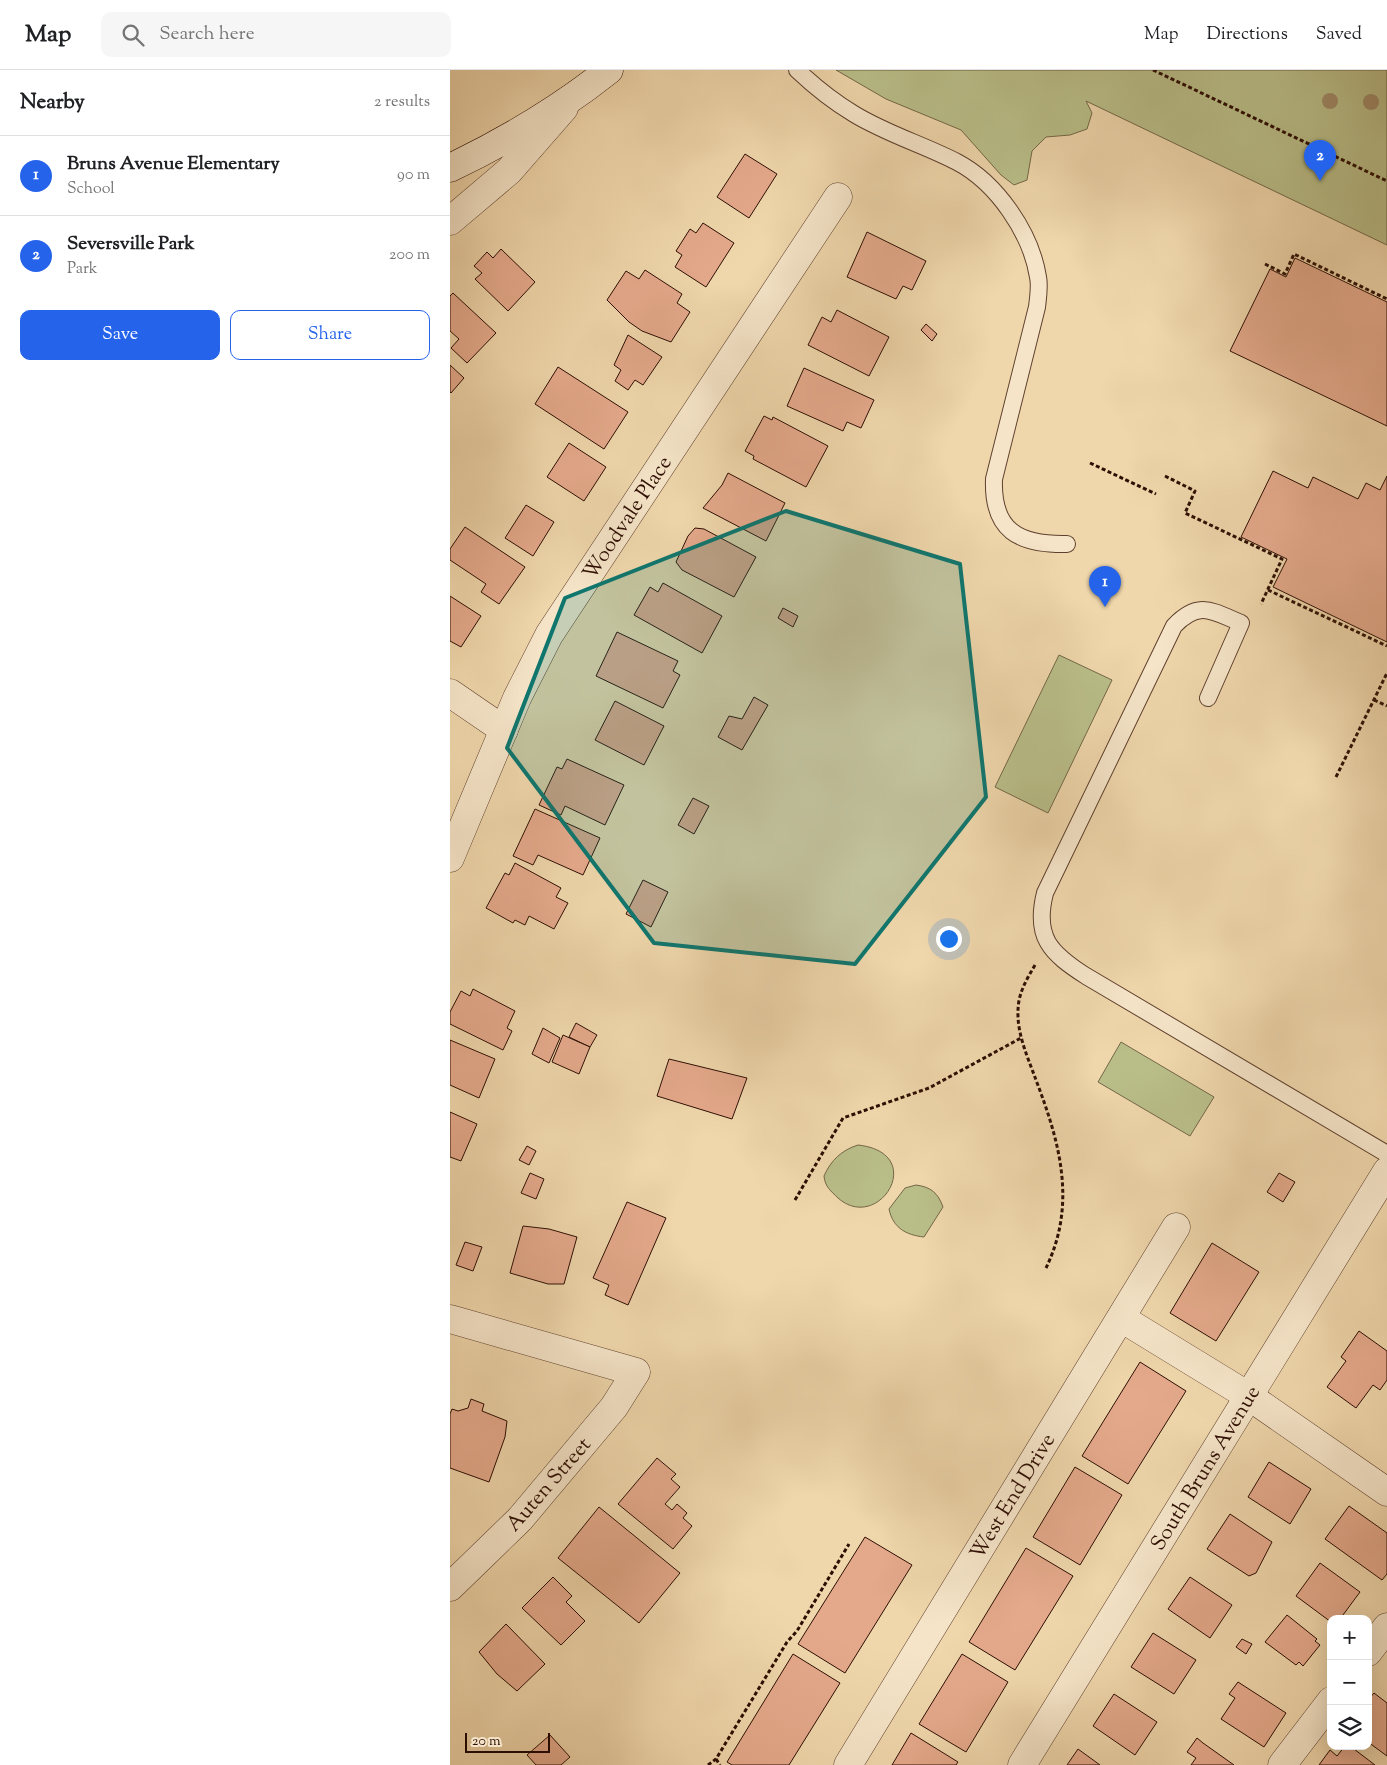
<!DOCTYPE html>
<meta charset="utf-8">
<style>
:root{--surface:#fff;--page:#f6f6f6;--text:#202124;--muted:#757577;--line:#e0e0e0;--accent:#2563eb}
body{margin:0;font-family:"Sorts Mill Goudy",serif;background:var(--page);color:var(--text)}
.controls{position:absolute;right:15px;bottom:15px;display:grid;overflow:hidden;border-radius:10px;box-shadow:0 5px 20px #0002}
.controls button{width:45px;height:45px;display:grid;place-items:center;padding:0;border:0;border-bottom:1px solid var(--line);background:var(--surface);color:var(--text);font:25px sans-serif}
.scale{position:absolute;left:15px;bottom:12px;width:85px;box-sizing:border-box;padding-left:5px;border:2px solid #2d0e03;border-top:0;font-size:14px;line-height:18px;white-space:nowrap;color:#2d0e03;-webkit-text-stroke:4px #f5e4c8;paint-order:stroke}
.you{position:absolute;left:498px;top:868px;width:18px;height:18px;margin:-12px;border:4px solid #fff;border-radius:50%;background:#1a73e8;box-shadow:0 0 0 8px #1a73e833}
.badge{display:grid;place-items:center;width:32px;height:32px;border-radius:50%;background:var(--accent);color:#fff;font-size:16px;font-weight:700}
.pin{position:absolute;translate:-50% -41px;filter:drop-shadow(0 1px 2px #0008)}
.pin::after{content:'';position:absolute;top:26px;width:18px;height:15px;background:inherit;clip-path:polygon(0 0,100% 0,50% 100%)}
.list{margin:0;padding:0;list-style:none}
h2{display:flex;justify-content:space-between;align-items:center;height:65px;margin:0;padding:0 20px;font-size:21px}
h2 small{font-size:16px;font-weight:400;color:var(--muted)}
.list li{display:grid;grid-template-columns:32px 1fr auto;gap:15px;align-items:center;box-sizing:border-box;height:80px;padding:0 20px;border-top:1px solid var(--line)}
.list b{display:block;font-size:19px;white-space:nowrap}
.list p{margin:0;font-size:16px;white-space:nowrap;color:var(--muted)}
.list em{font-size:16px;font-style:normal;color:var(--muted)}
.actions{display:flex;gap:10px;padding:15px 20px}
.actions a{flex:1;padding:11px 0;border:1px solid var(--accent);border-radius:10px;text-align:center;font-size:18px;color:var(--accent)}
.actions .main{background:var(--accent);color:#fff}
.icon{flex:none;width:28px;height:28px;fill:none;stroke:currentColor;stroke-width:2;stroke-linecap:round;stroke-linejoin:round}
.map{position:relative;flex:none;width:937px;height:1695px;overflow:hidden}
header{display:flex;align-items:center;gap:30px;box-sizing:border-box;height:70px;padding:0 25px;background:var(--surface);border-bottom:1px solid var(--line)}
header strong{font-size:24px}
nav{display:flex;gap:28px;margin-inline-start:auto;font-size:18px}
.search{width:350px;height:45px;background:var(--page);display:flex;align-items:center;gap:12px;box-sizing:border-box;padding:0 18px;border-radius:10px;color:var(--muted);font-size:19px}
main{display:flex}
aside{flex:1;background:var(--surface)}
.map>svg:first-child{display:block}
.green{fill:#b9be89;stroke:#736646}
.building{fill:#e4a98b;stroke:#2d0e03}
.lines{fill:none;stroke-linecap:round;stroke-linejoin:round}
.lane-casing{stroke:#5e402d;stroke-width:18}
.street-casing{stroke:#5e402d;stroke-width:29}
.secondary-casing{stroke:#2d0e03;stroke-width:29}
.path{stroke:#2d0e03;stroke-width:3;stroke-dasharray:4 2.5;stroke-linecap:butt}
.lane{stroke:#f5e4c8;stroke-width:16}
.street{stroke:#f5e4c8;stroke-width:28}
.secondary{stroke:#f5e4c8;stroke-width:28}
.tree{fill:#9f8a68}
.marked{fill:#0f766e;fill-opacity:0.2;stroke:#0f766e;stroke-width:4;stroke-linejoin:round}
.labels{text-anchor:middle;stroke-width:4;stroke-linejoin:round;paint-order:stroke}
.street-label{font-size:21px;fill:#2d0e03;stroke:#f5e4c8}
</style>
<header>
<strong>Map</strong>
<div class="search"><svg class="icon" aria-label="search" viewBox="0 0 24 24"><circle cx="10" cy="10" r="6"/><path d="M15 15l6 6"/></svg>Search here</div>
<nav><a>Map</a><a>Directions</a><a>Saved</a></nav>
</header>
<main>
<aside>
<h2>Nearby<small>2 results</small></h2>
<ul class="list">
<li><span class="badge">1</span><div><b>Bruns Avenue Elementary</b><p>School</p></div><em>90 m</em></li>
<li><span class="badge">2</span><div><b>Seversville Park</b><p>Park</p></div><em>200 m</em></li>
</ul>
<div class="actions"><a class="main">Save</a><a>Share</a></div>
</aside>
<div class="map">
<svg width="937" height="1695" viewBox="0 0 937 1695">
<rect width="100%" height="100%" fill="#efd6ab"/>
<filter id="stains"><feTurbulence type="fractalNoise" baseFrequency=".004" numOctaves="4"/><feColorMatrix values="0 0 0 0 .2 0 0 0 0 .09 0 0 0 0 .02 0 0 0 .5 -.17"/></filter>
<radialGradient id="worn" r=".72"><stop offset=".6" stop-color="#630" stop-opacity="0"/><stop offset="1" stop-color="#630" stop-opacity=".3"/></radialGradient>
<g class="green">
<path d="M 386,0 L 937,0 L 937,175 L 636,31 L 642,43 L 637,59 L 620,65 L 596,67 L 582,81 L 577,110 L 564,115 L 551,105 L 511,60 L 436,29 Z"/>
<path d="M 609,585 L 662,610 L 598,743 L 545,717 Z"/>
<path d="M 671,972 L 764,1027 L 740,1066 L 648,1012 Z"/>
<path d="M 408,1075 C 479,1083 429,1164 388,1128 C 381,1121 375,1117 374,1106 C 381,1090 392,1080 408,1075 Z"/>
<path d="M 466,1115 C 481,1117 488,1123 493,1137 L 474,1167 C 456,1165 443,1158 439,1139 L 455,1118 Z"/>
</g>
<g class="building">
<path d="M 295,84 L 327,104 L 299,148 L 267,127 Z"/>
<path d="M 253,153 L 284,173 L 256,217 L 225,197 L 232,185 L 226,181 L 240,159 L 246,163 Z"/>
<path d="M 417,162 L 476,191 L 462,220 L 453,216 L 446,229 L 397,207 Z"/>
<path d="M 51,179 L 85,212 L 58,241 L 25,209 L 32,203 L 24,196 L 37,182 L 43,188 Z"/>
<path d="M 845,188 L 937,232 L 937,356 L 780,281 L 820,199 L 836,207 Z"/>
<path d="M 195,200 L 232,224 L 227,233 L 240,242 L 221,272 L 192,261 L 179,252 L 157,230 L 176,201 L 189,209 Z"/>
<path d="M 3,223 L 46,263 L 17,293 L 1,278 L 9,269 L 0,261 L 0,226 Z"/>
<path d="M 387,240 L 439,267 L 419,306 L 358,275 L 372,247 L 381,252 Z"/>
<path d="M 476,254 L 487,264 L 482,271 L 471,260 Z"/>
<path d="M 178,265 L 212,287 L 193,315 L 185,310 L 178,320 L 165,311 L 171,300 L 164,295 Z"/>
<path d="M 0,295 L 14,308 L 1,323 L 0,322 Z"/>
<path d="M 108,297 L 178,342 L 154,379 L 85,334 Z"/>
<path d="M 354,298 L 424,330 L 411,358 L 397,352 L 393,361 L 337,336 Z"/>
<path d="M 314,346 L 322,350 L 323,347 L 378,376 L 356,417 L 303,389 L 304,386 L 295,381 Z"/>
<path d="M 119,373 L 156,397 L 134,431 L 97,407 Z"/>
<path d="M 823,401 L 858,418 L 863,407 L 908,429 L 916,413 L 930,420 L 937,406 L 937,572 L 823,517 L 837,489 L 791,467 Z"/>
<path d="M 278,403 L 335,433 L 316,471 L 253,438 L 272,415 Z"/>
<path d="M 76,435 L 104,452 L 83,486 L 55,468 Z"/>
<path d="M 15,457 L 75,497 L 49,534 L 31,522 L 36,514 L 0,490 L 0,479 Z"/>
<path d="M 245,458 L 254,459 L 306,487 L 284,527 L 232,500 L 226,492 L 238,466 Z"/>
<path d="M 213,513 L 272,546 L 252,583 L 184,545 L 200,517 L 208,522 Z"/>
<path d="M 0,526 L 31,546 L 11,577 L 0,571 Z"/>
<path d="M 333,538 L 348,546 L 343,557 L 328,548 Z"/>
<path d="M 167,562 L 228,591 L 223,601 L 230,605 L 213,638 L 146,606 Z"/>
<path d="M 304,627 L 318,635 L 292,680 L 268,667 L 279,646 L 292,649 Z"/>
<path d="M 165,631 L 214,656 L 194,695 L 145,670 Z"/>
<path d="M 117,689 L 174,715 L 155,755 L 115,736 L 111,745 L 89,735 L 107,697 L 112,699 Z"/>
<path d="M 243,728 L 259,736 L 244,764 L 228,755 Z"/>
<path d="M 85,739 L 150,768 L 133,805 L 88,785 L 83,795 L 63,786 Z"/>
<path d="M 65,793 L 111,818 L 106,827 L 118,833 L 104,859 L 79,846 L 75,855 L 65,850 L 63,853 L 36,838 L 55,803 L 59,805 Z"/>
<path d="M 193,810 L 218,822 L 201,857 L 176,844 Z"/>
<path d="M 23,919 L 65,941 L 57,958 L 62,961 L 53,980 L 0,954 L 0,942 L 11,921 L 20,926 Z"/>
<path d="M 126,953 L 147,965 L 140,977 L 119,967 Z"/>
<path d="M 93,958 L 110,968 L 99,993 L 82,984 Z"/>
<path d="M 113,965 L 140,977 L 129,1004 L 102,992 Z"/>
<path d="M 0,970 L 45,989 L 29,1028 L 0,1015 Z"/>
<path d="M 219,989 L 297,1008 L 282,1049 L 207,1026 Z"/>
<path d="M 0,1042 L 27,1054 L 11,1091 L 0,1087 Z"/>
<path d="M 77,1076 L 86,1081 L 79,1095 L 69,1090 Z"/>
<path d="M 80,1103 L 94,1109 L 86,1129 L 71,1123 Z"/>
<path d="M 829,1103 L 845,1112 L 833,1132 L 817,1122 Z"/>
<path d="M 177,1132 L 216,1148 L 178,1235 L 155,1225 L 159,1215 L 143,1208 Z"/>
<path d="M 73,1156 L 99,1159 L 127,1167 L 114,1214 L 98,1214 L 60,1203 Z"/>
<path d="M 15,1172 L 32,1177 L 23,1201 L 6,1195 Z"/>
<path d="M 762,1173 L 809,1202 L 766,1271 L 720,1243 Z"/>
<path d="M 909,1261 L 937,1281 L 937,1310 L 930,1320 L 923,1315 L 906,1338 L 877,1317 L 896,1291 L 891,1287 Z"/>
<path d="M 690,1292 L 736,1321 L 678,1414 L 632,1386 Z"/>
<path d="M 21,1329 L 34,1334 L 32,1341 L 57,1351 L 55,1367 L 39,1412 L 0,1398 L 0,1344 L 2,1339 L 8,1341 L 18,1338 Z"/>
<path d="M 207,1388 L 226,1404 L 221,1409 L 230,1417 L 215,1434 L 222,1440 L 227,1434 L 237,1443 L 233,1448 L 242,1456 L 223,1479 L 168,1434 Z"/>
<path d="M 819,1392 L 861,1419 L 840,1454 L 798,1427 Z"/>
<path d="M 625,1397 L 672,1425 L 630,1495 L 583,1467 Z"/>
<path d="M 899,1436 L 937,1463 L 937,1504 L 932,1510 L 875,1469 Z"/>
<path d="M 149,1437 L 230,1503 L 189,1553 L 108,1488 Z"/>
<path d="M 780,1444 L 822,1472 L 806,1503 L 799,1506 L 757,1479 Z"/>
<path d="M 415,1467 L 462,1495 L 395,1603 L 348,1574 Z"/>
<path d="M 576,1478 L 623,1506 L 565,1600 L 519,1572 Z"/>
<path d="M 870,1493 L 910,1522 L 890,1549 L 881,1549 L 881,1552 L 846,1526 Z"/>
<path d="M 103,1507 L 122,1526 L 116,1532 L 135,1551 L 111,1575 L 72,1538 Z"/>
<path d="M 740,1507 L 782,1535 L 760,1568 L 718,1539 Z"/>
<path d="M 837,1545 L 867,1569 L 865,1571 L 870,1575 L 853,1596 L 849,1592 L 846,1595 L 815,1572 Z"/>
<path d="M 56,1554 L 95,1594 L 67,1621 L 47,1604 L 29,1582 Z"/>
<path d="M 703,1563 L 746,1590 L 724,1624 L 681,1597 Z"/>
<path d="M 792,1569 L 802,1574 L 796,1584 L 786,1577 Z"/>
<path d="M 343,1584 L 390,1613 L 339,1695 L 282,1695 L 277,1692 Z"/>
<path d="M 512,1584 L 558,1612 L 516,1682 L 469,1654 Z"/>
<path d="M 788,1612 L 836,1643 L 814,1677 L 771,1649 L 785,1628 L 779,1624 Z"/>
<path d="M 924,1623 L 937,1633 L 937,1686 L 918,1672 L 918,1630 Z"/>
<path d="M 664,1624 L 707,1652 L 685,1685 L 643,1656 Z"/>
<path d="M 461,1663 L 508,1692 L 506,1695 L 442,1695 Z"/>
<path d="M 100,1665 L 120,1687 L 111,1695 L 86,1695 L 77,1685 Z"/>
<path d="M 747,1668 L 753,1673 L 784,1695 L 741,1695 L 746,1688 L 737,1682 Z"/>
<path d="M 895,1676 L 900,1676 L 925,1695 L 869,1695 L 880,1680 L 887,1686 Z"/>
<path d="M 628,1679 L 650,1695 L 617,1695 Z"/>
</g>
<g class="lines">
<defs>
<g id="lane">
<path d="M 347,0 C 365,17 384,32 404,44 C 437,64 474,75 507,92 C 547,113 581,163 588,207 C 590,216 588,228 587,237 L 544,409 C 542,461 569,475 617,474"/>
<path d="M 758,628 L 791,553 C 762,541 749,530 724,556 L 595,823 C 584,867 600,883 636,906 L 937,1084"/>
</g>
<g id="street">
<path d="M 0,151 L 59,101 L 114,38"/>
<path d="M 0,623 L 54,660"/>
<path id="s1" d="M 0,788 L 67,628 L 99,565 L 388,127"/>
<path d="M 671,1248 L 800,1327 L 937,1422"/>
<path d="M 0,1249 L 186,1302 L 164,1337 L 70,1449 L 0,1517"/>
<path d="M 918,1582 L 937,1557"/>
<path id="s2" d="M 398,1695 L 726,1157"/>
<path id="s3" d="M 572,1695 L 937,1101"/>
<path d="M 832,1695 L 881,1631"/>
</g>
<path id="secondary" d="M 0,98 C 58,70 109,40 159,0"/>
</defs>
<use href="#lane" class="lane-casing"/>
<use href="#street" class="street-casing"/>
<use href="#secondary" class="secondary-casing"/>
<g class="path">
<path d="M 703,0 L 937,111"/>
<path d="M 815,194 L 835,204 L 844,184 L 937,229"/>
<path d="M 640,393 L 706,424"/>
<path d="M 715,406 L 745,421 L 735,443 L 832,489 L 811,534"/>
<path d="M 818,520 L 937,576"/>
<path d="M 924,630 L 937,636"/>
<path d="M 886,707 L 937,603"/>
<path d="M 585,895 C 577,909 568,923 568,941 C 567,964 578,988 586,1010 C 610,1073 627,1134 596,1198"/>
<path d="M 345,1130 L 393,1048 L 479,1018 L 571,968"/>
<path d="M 266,1689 L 270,1695"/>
<path d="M 258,1695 L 266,1689 L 337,1572 L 347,1561 L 399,1474"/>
</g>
<use href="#lane" class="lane"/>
<use href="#street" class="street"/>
<use href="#secondary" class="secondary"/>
</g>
<g class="tree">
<circle cx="880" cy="31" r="8"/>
<circle cx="921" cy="32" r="8"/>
</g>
<path class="marked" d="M 336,441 L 510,494 L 536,727 L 405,894 L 204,873 L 57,678 L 115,528 Z"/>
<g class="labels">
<g class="street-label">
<text dy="7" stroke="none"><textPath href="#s1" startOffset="385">Woodvale Place</textPath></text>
<text dy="7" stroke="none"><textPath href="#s3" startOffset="349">South Bruns Avenue</textPath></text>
<text transform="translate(98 1414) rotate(-49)" y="7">Auten Street</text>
<text dy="7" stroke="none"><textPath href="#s2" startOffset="315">West End Drive</textPath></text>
</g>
</g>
<rect width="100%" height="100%" filter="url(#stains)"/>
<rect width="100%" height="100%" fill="url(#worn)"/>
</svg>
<div class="controls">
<button>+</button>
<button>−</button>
<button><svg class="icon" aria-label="layers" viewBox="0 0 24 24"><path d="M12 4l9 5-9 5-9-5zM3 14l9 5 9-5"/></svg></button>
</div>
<div class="scale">20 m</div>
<div class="you"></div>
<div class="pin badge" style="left:655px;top:537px">1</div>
<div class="pin badge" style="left:870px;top:111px">2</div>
</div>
</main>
